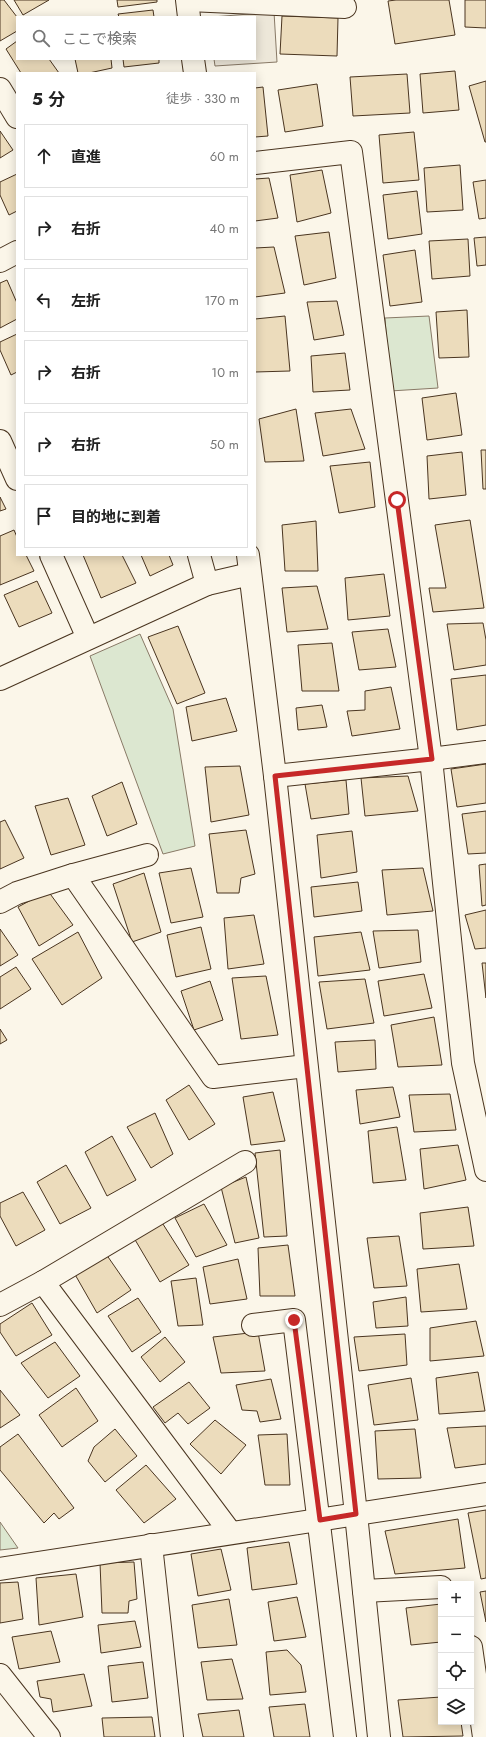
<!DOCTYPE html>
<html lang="ja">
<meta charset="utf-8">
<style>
:root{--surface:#fff;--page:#f2f2f2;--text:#222;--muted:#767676;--line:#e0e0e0}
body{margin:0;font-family:Jost,"Noto Sans JP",sans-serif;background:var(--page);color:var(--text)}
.controls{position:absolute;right:12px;bottom:12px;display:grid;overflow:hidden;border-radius:0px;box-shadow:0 2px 10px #0003}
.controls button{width:36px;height:36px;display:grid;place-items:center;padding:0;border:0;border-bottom:1px solid var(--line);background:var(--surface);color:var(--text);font:20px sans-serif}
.stop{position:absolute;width:12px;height:12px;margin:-9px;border:3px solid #c62828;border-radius:50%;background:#fff}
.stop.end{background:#c62828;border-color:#fff;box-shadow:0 1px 4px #0008}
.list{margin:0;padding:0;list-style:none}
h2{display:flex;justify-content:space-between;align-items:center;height:52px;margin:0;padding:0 16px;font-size:17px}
h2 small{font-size:13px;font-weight:400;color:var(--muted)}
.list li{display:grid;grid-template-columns:26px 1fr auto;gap:12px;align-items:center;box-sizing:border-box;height:64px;margin:0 8px 8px;padding:0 8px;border:1px solid var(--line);border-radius:0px}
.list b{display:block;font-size:15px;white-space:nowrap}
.list em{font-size:13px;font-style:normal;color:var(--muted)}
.icon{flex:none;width:22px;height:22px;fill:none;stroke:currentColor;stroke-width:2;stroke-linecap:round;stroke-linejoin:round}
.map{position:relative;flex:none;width:486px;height:1737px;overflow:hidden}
.search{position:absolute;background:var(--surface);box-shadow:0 2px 10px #0003;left:16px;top:16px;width:240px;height:44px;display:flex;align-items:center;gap:10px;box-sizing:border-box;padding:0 14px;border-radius:0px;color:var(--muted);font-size:15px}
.panel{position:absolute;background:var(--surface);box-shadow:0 2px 10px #0003;left:16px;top:72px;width:240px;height:484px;border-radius:0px}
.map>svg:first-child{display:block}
.green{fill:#dce7d0;stroke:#887966}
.parking{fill:#ede7d9;stroke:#887966}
.building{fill:#ecdcbc;stroke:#4a3520}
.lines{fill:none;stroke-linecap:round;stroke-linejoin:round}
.street-casing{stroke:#4a3520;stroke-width:24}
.secondary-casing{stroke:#4a3520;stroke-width:24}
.street{stroke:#fbf6e9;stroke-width:22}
.secondary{stroke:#fbf6e9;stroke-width:22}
.route{stroke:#c62828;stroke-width:5}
</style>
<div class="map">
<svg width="486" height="1737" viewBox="0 0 486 1737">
<rect width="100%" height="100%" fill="#fbf6e9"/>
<g class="green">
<path d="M 429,316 L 438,388 L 390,391 L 385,318 Z"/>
<path d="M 140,634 L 173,709 L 195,846 L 163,854 L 90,656 Z"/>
<path d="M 0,1522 L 18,1548 L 0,1550 Z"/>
</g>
<path class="parking" d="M 274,12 L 277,62 L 215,66 L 214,59 L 255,59 L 255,17 L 212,17 Z"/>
<g class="building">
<path d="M 0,0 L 4,0 L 17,17 L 17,31 L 0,41 Z"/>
<path d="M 14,0 L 49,0 L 23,15 Z"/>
<path d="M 117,0 L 157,0 L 157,2 L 118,7 Z"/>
<path d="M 396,0 L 449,0 L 455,35 L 395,44 L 388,1 Z"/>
<path d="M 465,0 L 486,0 L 486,28 L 465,27 Z"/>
<path d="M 153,10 L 154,17 L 119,17 L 118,14 Z"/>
<path d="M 282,16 L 338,18 L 337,56 L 280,54 Z"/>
<path d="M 17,41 L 17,59 L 49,59 L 59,73 L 21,73 L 6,49 Z"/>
<path d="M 75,59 L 111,59 L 112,68 L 89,73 L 78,73 Z"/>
<path d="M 123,59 L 159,59 L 159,63 L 124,67 Z"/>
<path d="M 455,71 L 459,110 L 423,113 L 420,74 Z"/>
<path d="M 407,74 L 410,113 L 353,116 L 350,77 Z"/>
<path d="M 486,81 L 486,142 L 485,142 L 469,86 Z"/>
<path d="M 317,84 L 323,126 L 285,132 L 278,90 Z"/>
<path d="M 263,87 L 268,136 L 255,137 L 255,88 Z"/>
<path d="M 0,131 L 13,150 L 0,158 Z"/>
<path d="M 414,132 L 419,180 L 383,183 L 379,135 Z"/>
<path d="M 460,165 L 463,210 L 427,212 L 424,168 Z"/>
<path d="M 322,170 L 331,213 L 297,222 L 290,175 Z"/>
<path d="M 17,174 L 17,211 L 9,215 L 0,195 L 0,182 Z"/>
<path d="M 269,178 L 278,218 L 255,221 L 255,179 Z"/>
<path d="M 486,180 L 486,218 L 479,219 L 473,182 Z"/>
<path d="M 417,191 L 422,234 L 388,239 L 383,195 Z"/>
<path d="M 329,232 L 336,278 L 304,285 L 295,236 Z"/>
<path d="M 486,237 L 486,265 L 477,266 L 474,238 Z"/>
<path d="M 468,239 L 470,276 L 432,279 L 429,241 Z"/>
<path d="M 274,247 L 285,293 L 255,297 L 255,248 Z"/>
<path d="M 415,250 L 422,302 L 390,306 L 383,255 Z"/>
<path d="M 7,280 L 17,303 L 17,319 L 0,328 L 0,283 Z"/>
<path d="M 337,301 L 344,335 L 314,340 L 307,302 Z"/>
<path d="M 467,310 L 469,357 L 439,358 L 436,312 Z"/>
<path d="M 285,316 L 290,371 L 255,372 L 255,319 Z"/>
<path d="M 17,334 L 17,372 L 11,375 L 0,350 L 0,342 Z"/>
<path d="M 345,353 L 350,390 L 313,392 L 311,356 Z"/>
<path d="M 456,393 L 462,435 L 427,440 L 422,398 Z"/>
<path d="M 296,409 L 304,461 L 265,462 L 259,419 Z"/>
<path d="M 351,409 L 365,449 L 323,456 L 315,413 Z"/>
<path d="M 481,450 L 486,450 L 486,489 L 483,489 Z"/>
<path d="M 462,452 L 466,495 L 429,499 L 427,456 Z"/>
<path d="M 370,462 L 375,507 L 339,513 L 330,466 Z"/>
<path d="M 0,497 L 6,509 L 0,511 Z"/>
<path d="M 470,520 L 484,608 L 433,612 L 429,588 L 446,588 L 435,525 Z"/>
<path d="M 316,521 L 318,571 L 285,571 L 282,525 Z"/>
<path d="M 14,530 L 17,537 L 17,555 L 26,555 L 34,571 L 0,585 L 0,536 Z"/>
<path d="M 83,555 L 122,555 L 136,583 L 101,598 Z"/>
<path d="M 141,555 L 169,555 L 173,565 L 150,576 Z"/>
<path d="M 384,574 L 390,616 L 348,620 L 345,578 Z"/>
<path d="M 37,581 L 52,613 L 19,627 L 4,595 Z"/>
<path d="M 317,586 L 328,629 L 287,632 L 282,588 Z"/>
<path d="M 483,623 L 486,640 L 486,665 L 454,670 L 447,624 Z"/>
<path d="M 178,626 L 205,693 L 177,704 L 148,637 Z"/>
<path d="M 388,629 L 396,667 L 359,670 L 352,632 Z"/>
<path d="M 332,643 L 339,691 L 302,691 L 298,645 Z"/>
<path d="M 486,675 L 486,725 L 457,730 L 451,679 Z"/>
<path d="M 391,687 L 400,729 L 352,736 L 347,711 L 365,710 L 365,691 Z"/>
<path d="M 226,698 L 237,731 L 192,741 L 186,707 Z"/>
<path d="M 322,705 L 327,727 L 298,730 L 296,708 Z"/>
<path d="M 486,764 L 486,803 L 457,807 L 451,769 Z"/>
<path d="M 240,766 L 249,815 L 211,822 L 205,767 Z"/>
<path d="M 408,776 L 418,811 L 365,816 L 361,778 Z"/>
<path d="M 346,780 L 349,814 L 311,819 L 305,784 Z"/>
<path d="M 122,782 L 137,824 L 107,836 L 92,796 Z"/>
<path d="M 68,798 L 85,845 L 51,855 L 35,806 Z"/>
<path d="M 486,811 L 486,853 L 468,854 L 462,814 Z"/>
<path d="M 5,820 L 24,858 L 0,869 L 0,822 Z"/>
<path d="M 246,830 L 255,874 L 241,878 L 239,893 L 217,893 L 209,834 Z"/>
<path d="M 352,831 L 357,872 L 321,878 L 317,835 Z"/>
<path d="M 486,864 L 486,905 L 482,906 L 479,865 Z"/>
<path d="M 191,868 L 203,917 L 171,923 L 159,873 Z"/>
<path d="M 423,868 L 433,911 L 387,915 L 382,870 Z"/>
<path d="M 144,873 L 161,932 L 132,942 L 113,884 Z"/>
<path d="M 358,882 L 362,911 L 314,917 L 311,887 Z"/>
<path d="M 48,891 L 73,925 L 39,946 L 18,907 Z"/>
<path d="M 486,910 L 486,948 L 475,949 L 465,915 Z"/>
<path d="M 254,915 L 264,964 L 228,969 L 224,918 Z"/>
<path d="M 201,927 L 211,969 L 176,977 L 167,935 Z"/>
<path d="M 0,929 L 18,955 L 0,966 Z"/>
<path d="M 418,930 L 421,962 L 379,968 L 373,931 Z"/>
<path d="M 78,932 L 102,978 L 62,1005 L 32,959 Z"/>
<path d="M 361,932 L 370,970 L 318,976 L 314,937 Z"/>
<path d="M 482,963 L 486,963 L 486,998 Z"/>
<path d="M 16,967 L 31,989 L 0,1009 L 0,977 Z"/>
<path d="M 424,974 L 432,1008 L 384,1016 L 378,981 Z"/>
<path d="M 266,976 L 278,1035 L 241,1039 L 232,978 Z"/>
<path d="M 365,979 L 374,1023 L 327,1029 L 319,982 Z"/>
<path d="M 210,981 L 223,1020 L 194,1030 L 181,991 Z"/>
<path d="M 434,1017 L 442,1065 L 398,1067 L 391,1025 Z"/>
<path d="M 0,1029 L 7,1040 L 0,1044 Z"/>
<path d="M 375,1040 L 376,1069 L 338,1072 L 335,1042 Z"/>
<path d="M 189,1085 L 215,1124 L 189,1140 L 166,1100 Z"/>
<path d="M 393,1087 L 400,1117 L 360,1124 L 356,1090 Z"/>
<path d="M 273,1092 L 285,1141 L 251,1145 L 243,1097 Z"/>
<path d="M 450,1094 L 456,1130 L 414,1132 L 409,1095 Z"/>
<path d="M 155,1113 L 173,1154 L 151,1168 L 127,1127 Z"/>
<path d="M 397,1127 L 406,1180 L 373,1183 L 368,1131 Z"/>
<path d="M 112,1136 L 136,1180 L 107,1196 L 85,1152 Z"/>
<path d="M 458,1145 L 466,1180 L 424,1189 L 420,1149 Z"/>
<path d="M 280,1150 L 287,1236 L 264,1237 L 255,1153 Z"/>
<path d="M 66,1165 L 91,1208 L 60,1224 L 37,1182 Z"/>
<path d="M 246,1177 L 259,1238 L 235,1243 L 221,1187 Z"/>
<path d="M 23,1192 L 45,1230 L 16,1246 L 0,1216 L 0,1203 Z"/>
<path d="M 204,1204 L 227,1245 L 196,1257 L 175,1218 Z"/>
<path d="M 468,1207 L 474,1246 L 423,1249 L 420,1213 Z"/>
<path d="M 161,1221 L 189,1265 L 160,1282 L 134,1238 Z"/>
<path d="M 399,1236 L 407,1286 L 374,1288 L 367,1238 Z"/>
<path d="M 288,1245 L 295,1296 L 260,1296 L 258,1248 Z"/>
<path d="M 106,1254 L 131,1290 L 97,1313 L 73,1271 Z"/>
<path d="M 238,1259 L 247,1299 L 210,1304 L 203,1267 Z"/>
<path d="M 459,1264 L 467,1309 L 421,1312 L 417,1269 Z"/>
<path d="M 196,1278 L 203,1325 L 178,1326 L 171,1281 Z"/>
<path d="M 406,1297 L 408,1326 L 376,1328 L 373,1302 Z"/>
<path d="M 138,1298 L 161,1332 L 132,1352 L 108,1316 Z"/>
<path d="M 32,1303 L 52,1335 L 16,1356 L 0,1332 L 0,1324 Z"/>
<path d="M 476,1321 L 484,1356 L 430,1361 L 430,1328 Z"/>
<path d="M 258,1332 L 265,1371 L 221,1373 L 213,1337 Z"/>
<path d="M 405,1334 L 407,1365 L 359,1371 L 354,1337 Z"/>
<path d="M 165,1337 L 185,1362 L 160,1382 L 141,1357 Z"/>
<path d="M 55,1342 L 80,1376 L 48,1398 L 21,1363 Z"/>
<path d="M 478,1372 L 485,1411 L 439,1414 L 436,1378 Z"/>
<path d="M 411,1378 L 418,1420 L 374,1425 L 368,1385 Z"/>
<path d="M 271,1379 L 281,1419 L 260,1422 L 257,1411 L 242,1410 L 236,1385 Z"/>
<path d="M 189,1382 L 210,1408 L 188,1424 L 178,1413 L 165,1423 L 153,1407 Z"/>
<path d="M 76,1388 L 98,1421 L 62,1447 L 39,1415 Z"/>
<path d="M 0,1390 L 20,1415 L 0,1428 Z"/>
<path d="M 215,1420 L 246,1445 L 221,1474 L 190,1444 Z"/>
<path d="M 486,1426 L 486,1464 L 455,1468 L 447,1428 Z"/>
<path d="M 115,1429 L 137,1456 L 105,1482 L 88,1461 L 94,1447 Z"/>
<path d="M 415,1429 L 421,1478 L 378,1479 L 375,1431 Z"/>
<path d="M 18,1434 L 74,1508 L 59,1519 L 54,1513 L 44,1523 L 0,1470 L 0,1447 Z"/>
<path d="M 287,1434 L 290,1485 L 265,1485 L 258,1435 Z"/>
<path d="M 146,1465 L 176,1499 L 144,1523 L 116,1490 Z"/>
<path d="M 486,1510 L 486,1578 L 481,1579 L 468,1513 Z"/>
<path d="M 458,1519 L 465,1568 L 395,1574 L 385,1531 Z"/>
<path d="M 289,1542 L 297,1584 L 252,1590 L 247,1548 Z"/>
<path d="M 221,1549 L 231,1590 L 198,1596 L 191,1554 Z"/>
<path d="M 134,1562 L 137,1599 L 129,1601 L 128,1613 L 102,1613 L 100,1563 Z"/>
<path d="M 76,1574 L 83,1617 L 39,1625 L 36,1578 Z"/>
<path d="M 18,1582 L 23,1619 L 0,1623 L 0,1583 Z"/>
<path d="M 486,1591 L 486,1622 L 480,1592 Z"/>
<path d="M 297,1597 L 306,1637 L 274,1641 L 268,1602 Z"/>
<path d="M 229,1599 L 237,1645 L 198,1648 L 192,1605 Z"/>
<path d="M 441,1604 L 441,1642 L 411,1645 L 406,1608 Z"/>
<path d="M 135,1621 L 141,1647 L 101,1653 L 98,1625 Z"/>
<path d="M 51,1631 L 60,1662 L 19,1669 L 12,1637 Z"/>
<path d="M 287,1650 L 301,1665 L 306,1692 L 270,1695 L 266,1652 Z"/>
<path d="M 232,1659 L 243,1699 L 207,1700 L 201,1662 Z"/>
<path d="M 143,1662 L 148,1698 L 112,1702 L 108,1666 Z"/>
<path d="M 84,1674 L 92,1706 L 53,1712 L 51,1699 L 40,1697 L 37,1681 Z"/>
<path d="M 441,1697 L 441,1722 L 461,1722 L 463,1736 L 403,1737 L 398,1700 Z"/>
<path d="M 305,1704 L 310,1737 L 274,1737 L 269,1707 Z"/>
<path d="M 239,1710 L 244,1737 L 203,1737 L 198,1714 Z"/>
<path d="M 152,1717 L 155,1737 L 104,1737 L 102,1718 Z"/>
</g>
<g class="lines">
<defs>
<g id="street">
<path d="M 188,0 L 345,7"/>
<path d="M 0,89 L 17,117"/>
<path d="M 255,163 L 351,152 L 431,759 L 486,752"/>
<path d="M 0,261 L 17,252"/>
<path d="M 0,441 L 17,479"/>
<path d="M 51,555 L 88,638"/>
<path d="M 199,555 L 207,584 L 250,574"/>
<path d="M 0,679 L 207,584"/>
<path d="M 275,776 L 431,759 L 463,1063 L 486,1170"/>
<path d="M 73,875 L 147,855"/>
<path d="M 0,902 L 17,893 L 73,875 L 213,1077 L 306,1066"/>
<path d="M 43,1282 L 245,1162"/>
<path d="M 0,1305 L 43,1282 L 230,1532"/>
<path d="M 253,1325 L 294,1320 L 345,1737"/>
<path d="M 151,1545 L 172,1737"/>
<path d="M 0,1569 L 486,1494"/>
<path d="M 364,1591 L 441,1587"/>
<path d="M 471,1647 L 484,1737"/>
<path d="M 0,1675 L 49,1737"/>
</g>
<g id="secondary">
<path d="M 187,0 L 189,17"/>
<path d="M 193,59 L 195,73"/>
<path d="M 248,555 L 275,776 L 356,1514 L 379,1737"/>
</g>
</defs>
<use href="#street" class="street-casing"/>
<use href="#secondary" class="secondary-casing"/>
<use href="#street" class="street"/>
<use href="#secondary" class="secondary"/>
</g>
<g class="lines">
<path class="route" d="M 294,1320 L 320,1520 L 356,1514 L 275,776 L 432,759 L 397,500"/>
</g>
</svg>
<div class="controls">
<button>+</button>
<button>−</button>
<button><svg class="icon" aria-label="locate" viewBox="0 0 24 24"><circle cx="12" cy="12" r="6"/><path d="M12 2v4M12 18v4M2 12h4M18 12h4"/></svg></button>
<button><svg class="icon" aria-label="layers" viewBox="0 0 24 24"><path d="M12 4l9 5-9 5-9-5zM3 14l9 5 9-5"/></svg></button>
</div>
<div class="stop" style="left:397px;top:500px"></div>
<div class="stop end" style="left:294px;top:1320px"></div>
<div class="search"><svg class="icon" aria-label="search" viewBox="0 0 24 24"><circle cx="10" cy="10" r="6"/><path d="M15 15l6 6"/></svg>ここで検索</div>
<section class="panel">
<h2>5 分<small>徒歩 · 330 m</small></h2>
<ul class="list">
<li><svg class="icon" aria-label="ahead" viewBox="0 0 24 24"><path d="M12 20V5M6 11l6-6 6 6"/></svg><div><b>直進</b></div><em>60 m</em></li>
<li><svg class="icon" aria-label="right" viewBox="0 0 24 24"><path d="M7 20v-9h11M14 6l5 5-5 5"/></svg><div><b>右折</b></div><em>40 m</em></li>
<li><svg class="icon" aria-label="left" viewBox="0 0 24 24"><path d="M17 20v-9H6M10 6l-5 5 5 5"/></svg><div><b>左折</b></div><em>170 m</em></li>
<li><svg class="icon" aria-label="right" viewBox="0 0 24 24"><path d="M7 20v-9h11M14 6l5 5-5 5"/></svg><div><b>右折</b></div><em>10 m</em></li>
<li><svg class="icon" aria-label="right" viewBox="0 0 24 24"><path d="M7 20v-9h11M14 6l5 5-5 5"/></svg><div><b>右折</b></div><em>50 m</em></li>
<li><svg class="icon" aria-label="arrive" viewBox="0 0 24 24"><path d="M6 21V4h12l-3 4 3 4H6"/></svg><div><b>目的地に到着</b></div></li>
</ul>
</section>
</div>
